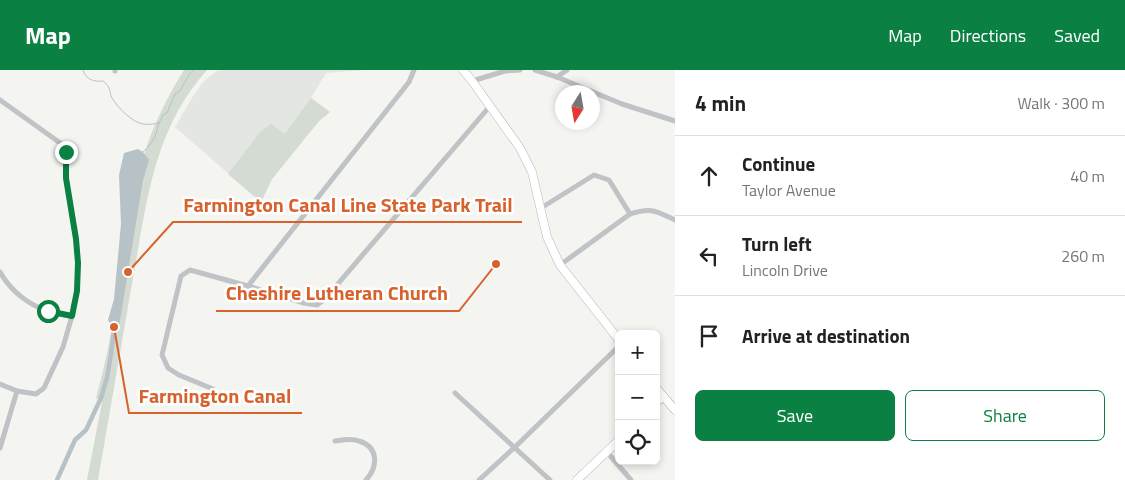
<!DOCTYPE html>
<meta charset="utf-8">
<style>
:root{--surface:#fff;--page:#f6f6f6;--text:#222;--muted:#767676;--line:#e0e0e0;--accent:#0b8043}
body{margin:0;font-family:"Titillium Web",sans-serif;background:var(--page);color:var(--text)}
.controls{position:absolute;right:15px;bottom:15px;display:grid;overflow:hidden;border-radius:8px;box-shadow:0 2px 8px #0003}
.controls button{width:45px;height:45px;display:grid;place-items:center;padding:0;border:0;border-bottom:1px solid var(--line);background:var(--surface);color:var(--text);font:25px sans-serif}
.compass{position:absolute;left:555px;top:15px;width:45px;height:45px;border-radius:50%;background:var(--surface);box-shadow:0 2px 8px #0003;rotate:191deg}
.stop{position:absolute;width:15px;height:15px;margin:-11px;border:4px solid #0b8043;border-radius:50%;background:#fff}
.stop.end{background:#0b8043;border-color:#fff;box-shadow:0 1px 5px #0008}
.list{margin:0;padding:0;list-style:none}
h2{display:flex;justify-content:space-between;align-items:center;height:65px;margin:0;padding:0 20px;font-size:21px}
h2 small{font-size:16px;font-weight:400;color:var(--muted)}
.list li{display:grid;grid-template-columns:32px 1fr auto;gap:15px;align-items:center;box-sizing:border-box;height:80px;padding:0 20px;border-top:1px solid var(--line)}
.list b{display:block;font-size:19px;white-space:nowrap}
.list p{margin:0;font-size:16px;white-space:nowrap;color:var(--muted)}
.list em{font-size:16px;font-style:normal;color:var(--muted)}
.actions{display:flex;gap:10px;padding:15px 20px}
.actions a{flex:1;padding:11px 0;border:1px solid var(--accent);border-radius:8px;text-align:center;font-size:18px;color:var(--accent)}
.actions .main{background:var(--accent);color:#fff}
.icon{flex:none;width:28px;height:28px;fill:none;stroke:currentColor;stroke-width:2;stroke-linecap:round;stroke-linejoin:round}
.map{position:relative;flex:none;width:675px;height:410px;overflow:hidden}
header{display:flex;align-items:center;gap:30px;box-sizing:border-box;height:70px;padding:0 25px;background:var(--accent);color:#fff}
header strong{font-size:24px}
nav{display:flex;gap:28px;margin-inline-start:auto;font-size:18px}
main{display:flex}
aside{flex:1;background:var(--surface)}
.map>svg:first-child{display:block}
.built{fill:#e4e6e4}
.green{fill:#d4dbd2}
.water{fill:#b7c2c6}
.lines{fill:none;stroke-linecap:round;stroke-linejoin:round}
.stream{stroke:#b7c2c6;stroke-width:1}
.canal{stroke:#b7c2c6;stroke-width:4.5}
.secondary-casing{stroke:#b2b6ba;stroke-width:9}
.primary-casing{stroke:#b3b6ba;stroke-width:9}
.street{stroke:#bfc3c6;stroke-width:5}
.secondary{stroke:#fff;stroke-width:8}
.primary{stroke:#fff;stroke-width:8}
.route{stroke:#0b8043;stroke-width:6}
.leader{fill:none;stroke:#d7622d;stroke-width:2}
.callout-dot{fill:#d7622d;stroke:#fff;stroke-width:2}
.callout-label{font-size:20px;text-anchor:middle;font-weight:bold;fill:#d7622d;stroke:#fff;stroke-width:5;stroke-linejoin:round;paint-order:stroke}
</style>
<header>
<strong>Map</strong>
<nav><a>Map</a><a>Directions</a><a>Saved</a></nav>
</header>
<main>
<div class="map">
<svg width="675" height="410" viewBox="0 0 675 410">
<rect width="100%" height="100%" fill="#f4f4f0"/>
<path class="built" d="M 218,0 L 365,0 L 326,3 L 311,28 L 330,42 L 319,51 L 272,109 L 261,132 L 175,57 L 193,26 L 203,12 Z"/>
<g class="green">
<path d="M 184,0 L 207,0 C 151,62 146,140 131,219 C 120,283 109,346 98,410 L 87,410 L 102,332 L 96,328 C 115,262 121,193 135,126 C 138,112 140,97 145,82 C 154,53 168,26 184,0 Z"/>
<path d="M 311,28 L 330,42 L 319,51 L 272,109 L 261,132 L 228,104 L 260,62 L 271,54 L 285,64 Z"/>
</g>
<path class="water" d="M 138,79 L 143,82 L 149,90 L 143,110 L 119,257 L 111,256 L 108,250 L 114,229 L 121,154 L 119,105 L 124,83 Z"/>
<g class="lines">
<g class="stream">
<path d="M 83,0 C 86,10 94,12 103,11 C 111,17 109,21 112,28 C 118,38 132,52 143,54 C 148,55 154,54 159,53"/>
<path d="M 143,82 L 149,76 L 155,67 L 159,53 L 163,45 L 167,43 L 175,24 L 180,21 L 190,3 L 194,0"/>
</g>
<path class="canal" d="M 57,410 L 75,370 L 86,360 L 101,328 L 107,308 L 111,284 L 115,252"/>
<defs>
<g id="secondary">
<path d="M 656,333 L 663,326"/>
<path d="M 577,410 L 619,370"/>
</g>
<g id="primary">
<path d="M 463,0 L 472,11 L 520,78 L 532,102 L 547,167 L 560,195 L 619,270"/>
<path d="M 656,318 L 675,340"/>
</g>
</defs>
<use href="#secondary" class="secondary-casing"/>
<use href="#primary" class="primary-casing"/>
<g class="street">
<path d="M 535,0 L 557,7 L 622,34 L 675,51"/>
<path d="M 115,1 L 115,0"/>
<path d="M 557,7 L 567,0"/>
<path d="M 472,11 L 505,1 L 520,0"/>
<path d="M 0,30 L 63,75 L 66,82 L 66,108 L 76,169 L 78,193 L 77,221 L 72,246 L 63,277 L 44,318 L 36,324 L 17,321 L 0,314"/>
<path d="M 541,138 L 594,105 L 609,110 L 630,144"/>
<path d="M 560,195 L 630,144 C 651,137 656,141 675,150"/>
<path d="M 0,202 C 10,220 29,236 49,241 C 56,243 64,245 72,246"/>
<path d="M 248,216 L 409,12 L 414,0"/>
<path d="M 213,319 L 179,305 L 168,298 L 162,285 L 181,206 L 190,200 L 248,216 L 304,233 L 317,235 L 325,229 L 490,36"/>
<path d="M 455,323 L 550,410"/>
<path d="M 335,371 C 343,370 351,368 359,371 C 379,377 378,397 366,410"/>
<path d="M 0,378 L 17,321"/>
<path d="M 607,382 L 631,410"/>
<path d="M 479,410 L 515,377 L 619,276"/>
</g>
<use href="#secondary" class="secondary"/>
<use href="#primary" class="primary"/>
</g>
<g class="lines">
<path class="route" d="M 48,241 L 72,246 L 77,221 L 78,193 L 76,169 L 66,108 L 66,82"/>
</g>
<path class="leader" d="M128 202L173 152H522M496 194L459 241H216M114 257L129 343H302"/>
<g class="callout-dot">
<circle cx="128" cy="202" r="5"/>
<circle cx="496" cy="194" r="5"/>
<circle cx="114" cy="257" r="5"/>
</g>
<g class="callout-label">
<text x="348" y="142">Farmington Canal Line State Park Trail</text>
<text x="337" y="230">Cheshire Lutheran Church</text>
<text x="215" y="333">Farmington Canal</text>
</g>
</svg>
<div class="controls">
<button>+</button>
<button>−</button>
<button><svg class="icon" aria-label="locate" viewBox="0 0 24 24"><circle cx="12" cy="12" r="6"/><path d="M12 2v4M12 18v4M2 12h4M18 12h4"/></svg></button>
</div>
<svg class="compass" viewBox="-18 -18 36 36"><path d="M0-13l5 13h-10z" fill="#e53935"/><path d="M0 13l5-13h-10z" fill="#767676"/></svg>
<div class="stop" style="left:48px;top:241px"></div>
<div class="stop end" style="left:66px;top:82px"></div>
</div>
<aside>
<h2>4 min<small>Walk · 300 m</small></h2>
<ul class="list">
<li><svg class="icon" aria-label="ahead" viewBox="0 0 24 24"><path d="M12 20V5M6 11l6-6 6 6"/></svg><div><b>Continue</b><p>Taylor Avenue</p></div><em>40 m</em></li>
<li><svg class="icon" aria-label="left" viewBox="0 0 24 24"><path d="M17 20v-9H6M10 6l-5 5 5 5"/></svg><div><b>Turn left</b><p>Lincoln Drive</p></div><em>260 m</em></li>
<li><svg class="icon" aria-label="arrive" viewBox="0 0 24 24"><path d="M6 21V4h12l-3 4 3 4H6"/></svg><div><b>Arrive at destination</b></div></li>
</ul>
<div class="actions"><a class="main">Save</a><a>Share</a></div>
</aside>
</main>
